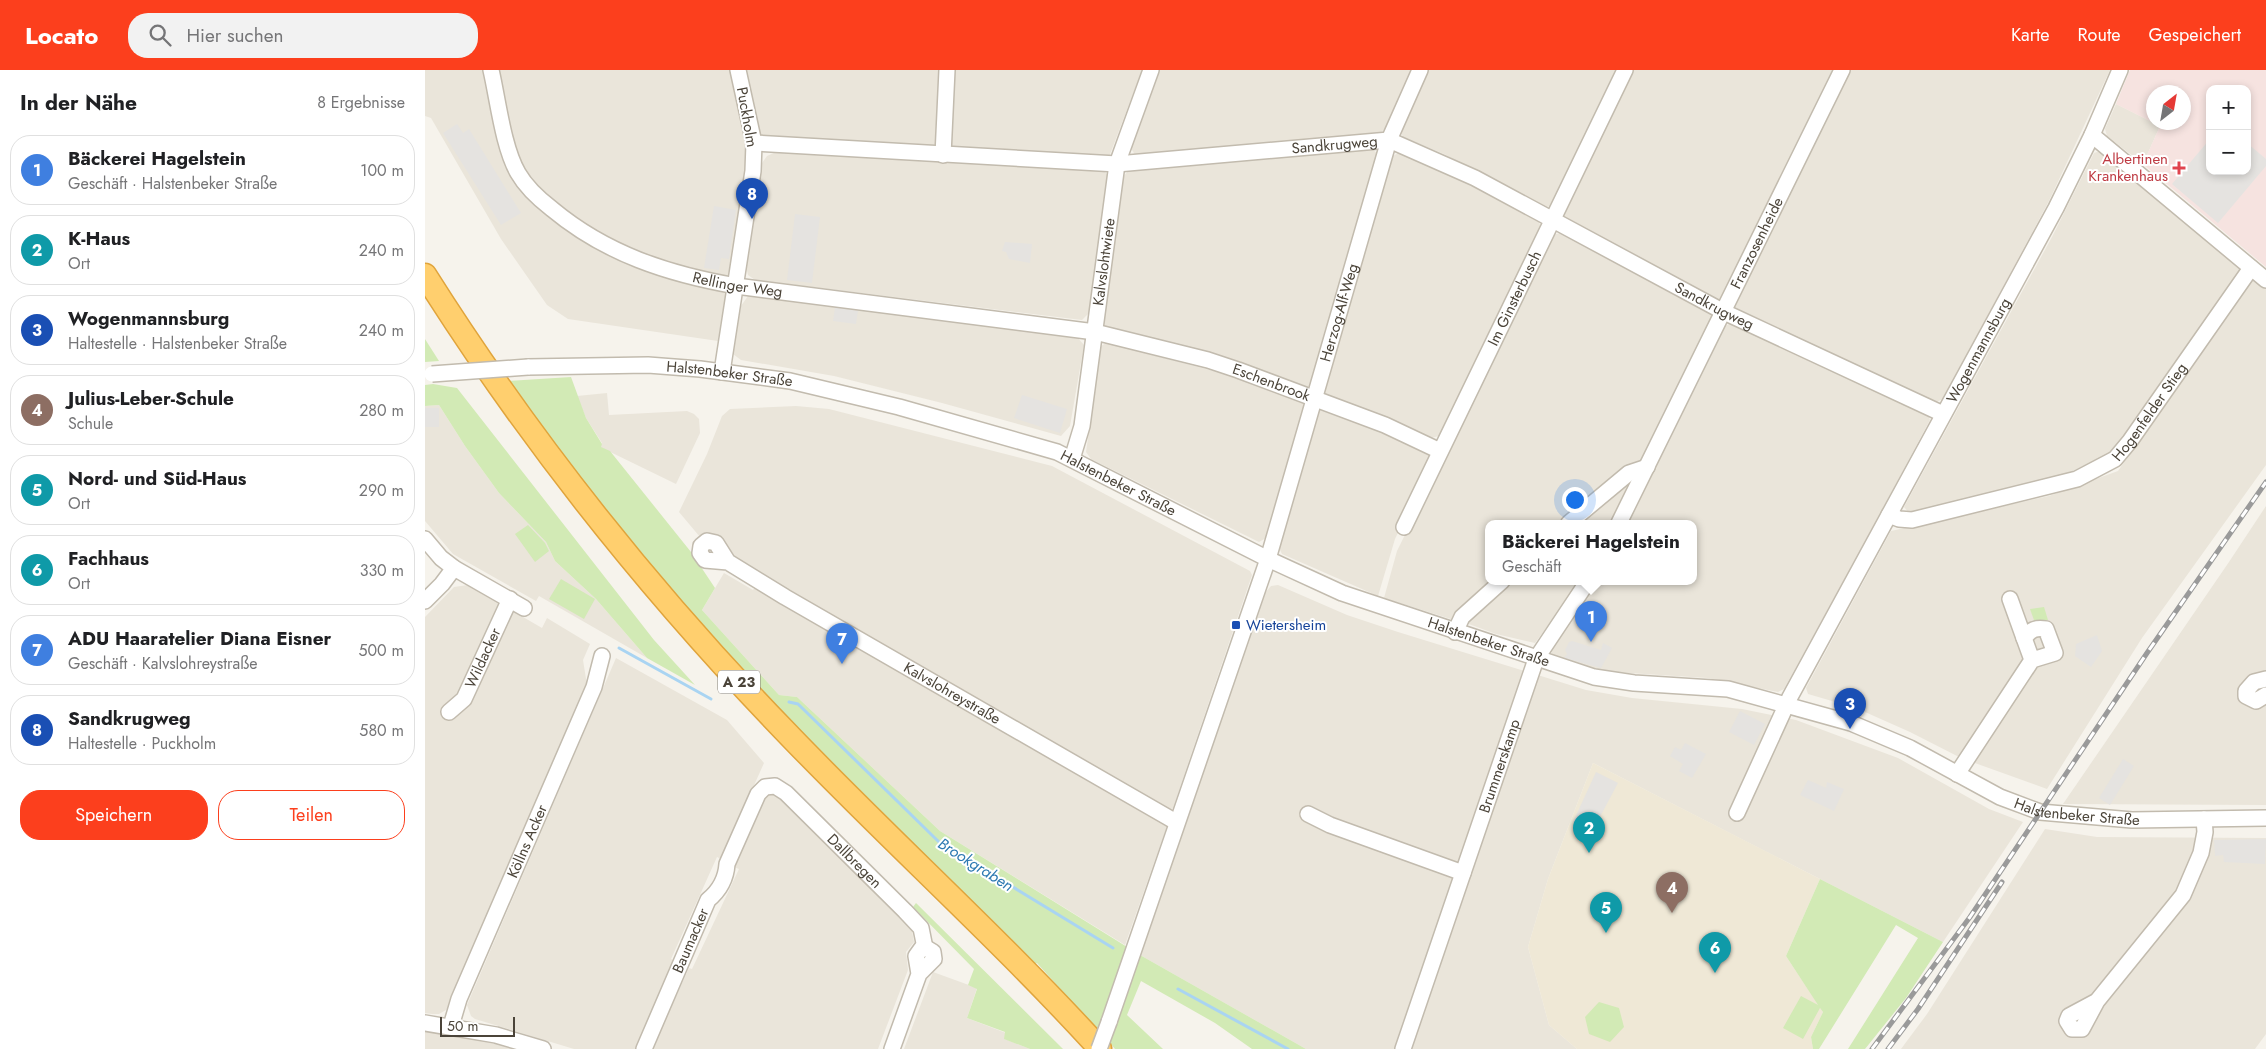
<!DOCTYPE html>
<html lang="de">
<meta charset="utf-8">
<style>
:root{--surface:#fff;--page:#f2f2f2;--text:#202124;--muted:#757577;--line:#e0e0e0;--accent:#fc3f1d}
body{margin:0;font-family:Jost,sans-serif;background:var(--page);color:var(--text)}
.controls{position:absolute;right:15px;top:15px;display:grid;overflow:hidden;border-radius:10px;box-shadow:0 2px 8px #0003}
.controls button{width:45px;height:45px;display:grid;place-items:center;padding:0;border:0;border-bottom:1px solid var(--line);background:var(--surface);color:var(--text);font:25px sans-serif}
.compass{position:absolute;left:1721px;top:15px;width:45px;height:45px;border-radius:50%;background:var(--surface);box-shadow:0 2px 8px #0003;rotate:31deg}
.scale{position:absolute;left:15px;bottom:12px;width:75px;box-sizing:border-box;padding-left:5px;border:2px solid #4b4439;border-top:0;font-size:14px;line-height:18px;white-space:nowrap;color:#4b4439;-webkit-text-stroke:4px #fff;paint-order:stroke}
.you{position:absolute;left:1149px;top:429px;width:18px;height:18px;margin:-12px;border:4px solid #fff;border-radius:50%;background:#1a73e8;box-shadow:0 0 0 8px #1a73e833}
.badge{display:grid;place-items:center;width:32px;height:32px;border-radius:50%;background:var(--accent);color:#fff;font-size:16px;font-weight:700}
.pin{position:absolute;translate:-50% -41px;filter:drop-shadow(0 1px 2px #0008)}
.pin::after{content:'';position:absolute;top:26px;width:18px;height:15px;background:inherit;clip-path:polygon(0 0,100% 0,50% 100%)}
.popup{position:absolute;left:1060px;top:450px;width:212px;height:65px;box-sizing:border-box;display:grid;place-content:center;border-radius:10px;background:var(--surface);filter:drop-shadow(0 1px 4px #0005);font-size:16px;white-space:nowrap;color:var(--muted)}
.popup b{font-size:19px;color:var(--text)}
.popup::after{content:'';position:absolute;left:50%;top:100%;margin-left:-10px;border:10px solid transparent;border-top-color:var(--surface)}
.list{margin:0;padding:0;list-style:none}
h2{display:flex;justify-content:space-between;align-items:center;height:65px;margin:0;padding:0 20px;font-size:21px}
h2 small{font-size:16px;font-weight:400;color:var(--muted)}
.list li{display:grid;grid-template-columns:32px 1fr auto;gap:15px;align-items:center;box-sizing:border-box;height:70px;margin:0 10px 10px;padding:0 10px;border:1px solid var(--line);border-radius:20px}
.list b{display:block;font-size:19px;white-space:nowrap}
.list p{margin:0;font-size:16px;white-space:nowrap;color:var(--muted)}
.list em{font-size:16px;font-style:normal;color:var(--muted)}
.actions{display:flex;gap:10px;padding:15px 20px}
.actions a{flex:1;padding:11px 0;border:1px solid var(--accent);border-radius:20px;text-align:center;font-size:18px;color:var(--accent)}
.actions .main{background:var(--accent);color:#fff}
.icon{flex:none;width:28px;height:28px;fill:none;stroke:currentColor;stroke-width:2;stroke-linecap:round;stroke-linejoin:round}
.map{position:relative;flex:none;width:1841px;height:979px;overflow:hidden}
header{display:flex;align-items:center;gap:30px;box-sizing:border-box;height:70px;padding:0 25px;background:var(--accent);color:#fff}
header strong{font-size:24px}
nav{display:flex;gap:28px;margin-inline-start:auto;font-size:18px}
.search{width:350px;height:45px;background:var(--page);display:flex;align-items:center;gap:12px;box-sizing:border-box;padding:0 18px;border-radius:20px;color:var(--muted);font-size:19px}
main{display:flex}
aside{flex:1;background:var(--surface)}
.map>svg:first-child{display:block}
.residential{fill:#eae5da}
.education{fill:#efe8d6}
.medical{fill:#f6e3e0;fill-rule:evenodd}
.green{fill:#d2eab5}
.parking{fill:#e5e3e0}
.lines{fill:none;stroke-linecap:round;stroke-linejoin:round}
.stream{stroke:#a9d4f2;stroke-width:3}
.minor-casing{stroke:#c2bbae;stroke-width:18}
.highway-casing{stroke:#e0a43c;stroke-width:25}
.minor{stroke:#fff;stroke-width:15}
.highway{stroke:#ffcf6e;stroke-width:22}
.rail-casing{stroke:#9a9a9a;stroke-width:5}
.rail{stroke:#fff;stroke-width:3;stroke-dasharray:9;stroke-linecap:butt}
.minor-bridge-casing{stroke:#c2bbae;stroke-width:18;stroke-linecap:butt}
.minor-bridge{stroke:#fff;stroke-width:15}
.health-dot{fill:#e0444e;stroke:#fff;stroke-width:2}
.transit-dot{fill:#1a4fb4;stroke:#fff;stroke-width:2}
.labels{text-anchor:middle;stroke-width:4;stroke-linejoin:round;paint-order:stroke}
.shield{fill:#fff;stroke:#817c74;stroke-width:1}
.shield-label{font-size:14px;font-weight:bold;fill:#4b4439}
.street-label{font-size:15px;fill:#4b4439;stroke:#fff}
.health-label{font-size:15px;fill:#be3a42;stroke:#fff;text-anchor:end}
.transit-label{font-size:15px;fill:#164399;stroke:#fff;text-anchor:start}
.water-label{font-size:16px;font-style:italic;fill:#2e7ab2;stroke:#fff}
</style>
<header>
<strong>Locato</strong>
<div class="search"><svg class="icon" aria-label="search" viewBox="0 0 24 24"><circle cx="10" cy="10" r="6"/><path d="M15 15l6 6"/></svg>Hier suchen</div>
<nav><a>Karte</a><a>Route</a><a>Gespeichert</a></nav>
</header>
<main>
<aside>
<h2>In der Nähe<small>8 Ergebnisse</small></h2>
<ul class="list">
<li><span class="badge" style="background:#3f7fe0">1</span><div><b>Bäckerei Hagelstein</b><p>Geschäft · Halstenbeker Straße</p></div><em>100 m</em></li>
<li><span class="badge" style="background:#0f9aa8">2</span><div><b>K-Haus</b><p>Ort</p></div><em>240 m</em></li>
<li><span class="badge" style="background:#1a4fb4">3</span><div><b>Wogenmannsburg</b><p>Haltestelle · Halstenbeker Straße</p></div><em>240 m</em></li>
<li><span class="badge" style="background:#8d6e63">4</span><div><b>Julius-Leber-Schule</b><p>Schule</p></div><em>280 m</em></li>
<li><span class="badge" style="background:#0f9aa8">5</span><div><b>Nord- und Süd-Haus</b><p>Ort</p></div><em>290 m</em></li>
<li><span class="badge" style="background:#0f9aa8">6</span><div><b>Fachhaus</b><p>Ort</p></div><em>330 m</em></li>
<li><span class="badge" style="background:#3f7fe0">7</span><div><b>ADU Haaratelier Diana Eisner</b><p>Geschäft · Kalvslohreystraße</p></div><em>500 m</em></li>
<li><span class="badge" style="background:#1a4fb4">8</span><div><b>Sandkrugweg</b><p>Haltestelle · Puckholm</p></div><em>580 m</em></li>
</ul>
<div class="actions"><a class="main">Speichern</a><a>Teilen</a></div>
</aside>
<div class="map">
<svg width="1841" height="979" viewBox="0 0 1841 979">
<rect width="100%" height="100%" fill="#f6f3ec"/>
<g class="residential">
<path d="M 0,0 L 717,0 L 684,87 L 319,66 L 322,87 L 293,271 L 143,249 L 122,235 L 76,169 L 6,48 L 0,46 Z"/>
<path d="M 735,0 L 987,0 L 963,56 L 954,64 L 710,85 L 706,78 Z"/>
<path d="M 1001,0 L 1191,0 L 1125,136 L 1119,138 L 1019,84 L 978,67 L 975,60 Z"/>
<path d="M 1208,0 L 1412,0 L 1296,230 L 1291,230 L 1141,150 L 1139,146 L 1139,140 Z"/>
<path d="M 1424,0 L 1685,0 L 1624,131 L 1518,329 L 1511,332 L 1310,240 L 1308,235 Z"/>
<path d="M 1691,34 L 1735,56 L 1718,94 L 1682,66 L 1680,59 Z"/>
<path d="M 947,79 L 953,84 L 886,315 L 882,317 L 805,289 L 682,258 L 678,253 L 698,107 L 703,101 Z"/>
<path d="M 1675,81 L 1815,196 L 1816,202 L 1698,369 L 1683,384 L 1639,405 L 1485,444 L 1479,437 L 1627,167 L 1669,83 Z"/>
<path d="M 351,82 L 678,100 L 683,105 L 664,243 L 657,250 L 330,210 L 323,205 L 321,197 L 337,93 L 342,86 Z"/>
<path d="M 975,82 L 1044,113 L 1114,152 L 1116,158 L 1014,366 L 1006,368 L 900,324 L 898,318 L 966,87 Z"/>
<path d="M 1135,163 L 1287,243 L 1288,249 L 1223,384 L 1137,453 L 1064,453 L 1064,511 L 1071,511 L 1029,550 L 959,528 L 972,481 L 1128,165 Z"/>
<path d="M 1831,210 L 1841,219 L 1841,395 L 1717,568 L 1622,719 L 1536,688 L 1485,662 L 1431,638 L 1383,624 L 1381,618 L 1466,461 L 1624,426 L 1693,401 L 1825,211 Z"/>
<path d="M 323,226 L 652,267 L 659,275 L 645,356 L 636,366 L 517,333 L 409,306 L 316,290 L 308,284 L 316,236 Z"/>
<path d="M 1306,253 L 1502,342 L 1505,350 L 1436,479 L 1359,619 L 1353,622 L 1283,608 L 1188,602 L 1154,595 L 1127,584 L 1124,576 L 1171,511 L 1268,511 L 1268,453 L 1203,453 L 1300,256 Z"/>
<path d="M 681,273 L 808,306 L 878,331 L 880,336 L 841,468 L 834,472 L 666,389 L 661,382 L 676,276 Z"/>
<path d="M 182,323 L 184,345 L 262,341 L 269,344 L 274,349 L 275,363 L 251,414 L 175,377 L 177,373 L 161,348 L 152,326 Z"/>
<path d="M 14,335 L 40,376 L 74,423 L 121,472 L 130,491 L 171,529 L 222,588 L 114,526 L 111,531 L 28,484 L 0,451 L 0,336 Z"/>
<path d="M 371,336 L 404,339 L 627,396 L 825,501 L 827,505 L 748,738 L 743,741 L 336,507 L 337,504 L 275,467 L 254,442 L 282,384 L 297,346 L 305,339 Z"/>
<path d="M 893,338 L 954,361 L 1009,386 L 970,469 L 953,526 L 857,484 L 853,476 Z"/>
<path d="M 1203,409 L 1208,412 L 1188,453 L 1149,453 Z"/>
<path d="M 1841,436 L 1841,735 L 1638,734 L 1804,492 Z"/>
<path d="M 299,503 L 328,520 L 330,517 L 742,756 L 700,875 L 515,761 L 372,627 L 354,625 L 277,540 Z"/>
<path d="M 1083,511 L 1156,511 L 1110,573 L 1071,564 L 1041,553 Z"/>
<path d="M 43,515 L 117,558 L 122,548 L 165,574 L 158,590 L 162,615 L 25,933 L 21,940 L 14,944 L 7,944 L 0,943 L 0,547 L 29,517 Z"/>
<path d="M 853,515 L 922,545 L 973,562 L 1161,620 L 1207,628 L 1317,639 L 1371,650 L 1473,688 L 1564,739 L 1598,752 L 1518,872 L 1168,693 L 1123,809 L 1103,877 L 1124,955 L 1152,979 L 881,979 L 715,885 L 840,523 L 846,516 Z"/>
<path d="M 191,588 L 302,650 L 339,693 L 296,789 L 292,787 L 246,889 L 250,891 L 210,979 L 149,979 L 50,949 L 46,946 L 42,935 Z"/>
<path d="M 352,722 L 486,855 L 489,872 L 481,882 L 483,900 L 453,979 L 227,979 L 264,898 L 267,899 L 314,799 L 309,797 L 339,726 L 343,723 Z"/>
<path d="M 1620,759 L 1672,767 L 1841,768 L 1841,964 L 1830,979 L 1476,979 L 1502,944 Z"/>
<path d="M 508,902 L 552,918 L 542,948 L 581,963 L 580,969 L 605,979 L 479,979 Z"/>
<path d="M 0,961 L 46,967 L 92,979 L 0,979 Z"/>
</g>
<path class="education" d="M 1168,693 L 1395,809 L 1361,886 L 1398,942 L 1386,967 L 1388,979 L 1152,979 L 1124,955 L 1103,877 L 1123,809 Z"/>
<path class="medical" d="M 1705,0 L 1841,0 L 1841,197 L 1718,94 L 1735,56 L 1691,34 ZM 1785,19 L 1822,19 L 1822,101 L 1785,101 ZM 1728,22 L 1758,22 L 1758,52 L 1728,52 Z"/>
<g class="green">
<path d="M 0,269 L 14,291 L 0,292 Z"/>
<path d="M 146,307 L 161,348 L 177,374 L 176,377 L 185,381 L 266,482 L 290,518 L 277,540 L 354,625 L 372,627 L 515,761 L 715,885 L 881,979 L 827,979 L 790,953 L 716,911 L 702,945 L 738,979 L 690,979 L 685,973 L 695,941 L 689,928 L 681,936 L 672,960 L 612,893 L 610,894 C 511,796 409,700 314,597 C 230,507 155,410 83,311 Z"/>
<path d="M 8,314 L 32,318 L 229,570 L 270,615 L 222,588 L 171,529 L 130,491 L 121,472 L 74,423 L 40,376 L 14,335 L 0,336 L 0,315 Z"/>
<path d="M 103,455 L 120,473 L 124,481 L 110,492 L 90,464 Z"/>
<path d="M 136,509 L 170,529 L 159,549 L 124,529 Z"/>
<path d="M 1619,537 L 1623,550 L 1610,553 L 1605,539 Z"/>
<path d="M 1395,809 L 1518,872 L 1481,928 L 1440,979 L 1423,979 L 1493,868 L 1471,855 L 1394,979 L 1388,979 L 1386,967 L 1398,942 L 1395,938 L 1378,969 L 1358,958 L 1376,926 L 1393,935 L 1361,886 Z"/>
<path d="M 491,833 L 634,975 L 638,979 L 605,979 L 579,969 L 580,962 L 542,948 L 552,919 L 543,915 L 549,899 L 488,837 Z"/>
<path d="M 1174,932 L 1194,938 L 1199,957 L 1185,972 L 1164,964 L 1160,947 Z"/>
</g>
<g class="parking">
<path d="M 32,54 L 38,63 L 44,59 L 96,143 L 76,155 L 18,63 Z"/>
<path d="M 1785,69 L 1785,101 L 1822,101 L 1822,73 L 1841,89 L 1841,96 L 1793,153 L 1747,114 Z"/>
<path d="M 289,136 L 311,140 L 304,189 L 296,188 L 294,200 L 279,198 Z"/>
<path d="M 370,144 L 395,147 L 387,213 L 362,210 Z"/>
<path d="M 580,172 L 607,174 L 605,193 L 584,189 L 581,182 L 577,181 Z"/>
<path d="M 410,237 L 433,241 L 431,254 L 408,251 Z"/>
<path d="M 597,325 L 642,339 L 635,363 L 589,348 Z"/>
<rect x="0" y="338" width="14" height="19"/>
<path d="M 1672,565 L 1677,581 L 1666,597 L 1650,586 L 1651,574 Z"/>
<path d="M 1147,571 L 1176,580 L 1178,573 L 1187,578 L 1176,598 L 1139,588 L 1142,584 L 1140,580 L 1144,572 Z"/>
<path d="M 1315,641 L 1340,654 L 1329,675 L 1304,662 Z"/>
<path d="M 1260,673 L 1281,684 L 1267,708 L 1254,701 L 1258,694 L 1245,686 L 1250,677 L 1256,680 Z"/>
<path d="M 1698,689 L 1709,696 L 1685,735 L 1674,728 Z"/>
<path d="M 1171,702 L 1193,713 L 1168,760 L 1148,752 Z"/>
<path d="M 1383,710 L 1401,718 L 1402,712 L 1419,719 L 1409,741 L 1375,725 Z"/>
<path d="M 1841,769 L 1840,794 L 1799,792 L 1798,785 L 1790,786 L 1789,770 Z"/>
</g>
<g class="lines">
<g class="stream">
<path d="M 194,578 L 286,629"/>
<path d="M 364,632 L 373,634 L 514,772 L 688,878"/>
<path d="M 753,919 L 863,979"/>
</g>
<defs>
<g id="minor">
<path id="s1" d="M 66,0 C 73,30 78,77 93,103 C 101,117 114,129 127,139 C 181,184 243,204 311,216 L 670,262 L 783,290 L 813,300 L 960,355 L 1015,381"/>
<path d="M 1667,65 L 1841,210"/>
<path id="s2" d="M 329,73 L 692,94 L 964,70 L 1050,108 L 1299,242 L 1518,344"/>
<path d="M 518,85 L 522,0"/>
<path id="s3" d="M 103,297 L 223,295 L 275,299 L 365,311 L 474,337 L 632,382 L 843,489 L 917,523 L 1169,607 L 1209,613 L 1303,619 L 1426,653 L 1485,678 L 1575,727 L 1615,742 L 1707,750 L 1841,748"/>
<path d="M 297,302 L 328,101 L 329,73 L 313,0"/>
<path id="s4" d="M 647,389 L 657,356 L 692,94 L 726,0"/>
<path id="s5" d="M 1464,445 L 1474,449 L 1487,450 L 1652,409 L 1690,389 L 1705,371 L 1826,198"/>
<path d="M 1144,453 L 1204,403 L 1222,397"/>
<path id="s6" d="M 1194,453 L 1417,0"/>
<path id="s7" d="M 979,457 L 1200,0"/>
<path d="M 0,469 L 16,488 L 29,498 L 99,538"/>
<path id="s8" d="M 303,492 L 280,490 L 275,483 L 276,476 L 282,471 L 291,473 L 303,492 L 360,527 L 751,752"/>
<path d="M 1585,529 L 1599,568"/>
<path d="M 0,531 L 17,514 L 29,498"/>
<path d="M 1030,562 L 1037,547 L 1077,511"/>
<path d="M 1841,609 L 1829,612 L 1821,621 L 1821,626 L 1831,631 L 1841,625"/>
<path id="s9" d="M 24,642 L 39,629 L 85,529"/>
<path d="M 1532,704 L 1607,590 L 1630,583 L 1621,559 C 1610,557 1606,560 1599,568 L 1607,590"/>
<path id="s10" d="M 1312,743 L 1365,627 L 1631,138 L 1667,65 L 1695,0"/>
<path d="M 883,744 L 905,755 L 1038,803"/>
<path d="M 1672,931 L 1657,959 L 1647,959 L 1642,951 L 1644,946 L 1672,931 L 1758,825 L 1776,783 L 1780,762 L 1779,749"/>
<path id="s11" d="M 684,952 L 843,489 L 964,70 L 995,0"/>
<path d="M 0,953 L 71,965 L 118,979"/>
<path id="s12" d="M 26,956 L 34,929 L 169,617 L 177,586"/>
<path id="s13" d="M 219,979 L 283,830 C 294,821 301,809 302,794 L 333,724 L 340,717 L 350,716 L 361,723 L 480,841 L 496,858 L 500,878"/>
<path d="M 467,979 L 494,904 L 491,886 L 496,879 L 503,879 L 508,882 L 509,889 L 494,904"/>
<path id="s14" d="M 978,979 L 1111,589 L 1163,511"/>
</g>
<path id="highway" d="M 0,205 C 103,368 224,520 358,659 C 462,768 574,868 675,979"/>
</defs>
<use href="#minor" class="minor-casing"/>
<use href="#highway" class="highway-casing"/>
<use href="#minor" class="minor"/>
<use href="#highway" class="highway"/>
<defs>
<g id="rail">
<path d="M 1447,979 L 1545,847 L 1722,583 L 1841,412"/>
<path d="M 1463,979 L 1493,939 L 1577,812"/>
</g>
</defs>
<use href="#rail" class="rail-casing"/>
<use href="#rail" class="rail"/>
<defs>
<g id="minor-bridge">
<path d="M 7,304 L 103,297"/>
<path d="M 674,979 L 684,952"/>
</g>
</defs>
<use href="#minor-bridge" class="minor-bridge-casing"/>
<use href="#minor-bridge" class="minor-bridge"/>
</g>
<path class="health-dot" d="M1751.5 90.5h5v5h5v5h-5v5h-5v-5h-5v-5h5z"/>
<rect class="transit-dot" x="806" y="550" width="10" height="10" rx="2.5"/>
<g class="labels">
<rect class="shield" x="293" y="600.5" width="42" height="23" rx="4"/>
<g class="shield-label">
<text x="314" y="617">A 23</text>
</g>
<g class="street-label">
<text transform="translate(322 47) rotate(80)" y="5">Puckholm</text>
<text dy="5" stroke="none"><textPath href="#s2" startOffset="582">Sandkrugweg</textPath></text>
<text dy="5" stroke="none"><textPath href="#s6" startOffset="312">Franzosenheide</textPath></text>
<text dy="5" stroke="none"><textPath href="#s4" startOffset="200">Kalvslohtwiete</textPath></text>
<text dy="5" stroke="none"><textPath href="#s1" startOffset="360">Rellinger Weg</textPath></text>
<text dy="5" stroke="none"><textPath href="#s7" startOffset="254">Im Ginsterbusch</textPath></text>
<text dy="5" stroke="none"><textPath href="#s2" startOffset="1002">Sandkrugweg</textPath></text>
<text dy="5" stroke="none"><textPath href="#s11" startOffset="746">Herzog-Alf-Weg</textPath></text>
<text dy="5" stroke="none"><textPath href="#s10" startOffset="522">Wogenmannsburg</textPath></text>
<text dy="5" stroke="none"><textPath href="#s3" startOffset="202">Halstenbeker Straße</textPath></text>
<text dy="5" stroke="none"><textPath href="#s1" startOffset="904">Eschenbrook</textPath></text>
<text dy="5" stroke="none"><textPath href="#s5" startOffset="295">Hogenfelder Stieg</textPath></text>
<text dy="5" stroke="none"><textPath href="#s3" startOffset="608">Halstenbeker Straße</textPath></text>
<text dy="5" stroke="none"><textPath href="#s3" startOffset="1012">Halstenbeker Straße</textPath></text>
<text dy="5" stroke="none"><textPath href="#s9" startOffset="65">Wildacker</textPath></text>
<text dy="5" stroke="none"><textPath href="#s8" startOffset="338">Kalvslohreystraße</textPath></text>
<text dy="5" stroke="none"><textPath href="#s14" startOffset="299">Brummerskamp</textPath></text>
<text dy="5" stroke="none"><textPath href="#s3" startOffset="1631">Halstenbeker Straße</textPath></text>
<text dy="5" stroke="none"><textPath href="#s12" startOffset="200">Köllns Acker</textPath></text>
<text dy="5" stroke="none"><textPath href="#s13" startOffset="410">Dallbregen</textPath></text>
<text dy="5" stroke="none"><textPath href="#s13" startOffset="118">Baumacker</textPath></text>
</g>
<g class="health-label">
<text x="1743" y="94">Albertinen<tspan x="1743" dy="17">Krankenhaus</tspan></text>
</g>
<g class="transit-label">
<text x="821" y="560">Wietersheim</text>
</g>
<g class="water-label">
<text transform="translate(551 794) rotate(32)" y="6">Brookgraben</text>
</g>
</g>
</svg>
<div class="controls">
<button>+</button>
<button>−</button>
</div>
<svg class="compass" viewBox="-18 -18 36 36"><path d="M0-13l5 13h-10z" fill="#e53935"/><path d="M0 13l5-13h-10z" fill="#757577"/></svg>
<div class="scale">50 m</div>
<div class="you"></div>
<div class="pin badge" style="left:1166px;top:572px;background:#3f7fe0">1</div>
<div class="popup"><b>Bäckerei Hagelstein</b>Geschäft</div>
<div class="pin badge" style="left:1164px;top:783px;background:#0f9aa8">2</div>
<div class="pin badge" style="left:1425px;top:659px;background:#1a4fb4">3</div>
<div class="pin badge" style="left:1247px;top:843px;background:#8d6e63">4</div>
<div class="pin badge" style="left:1181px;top:863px;background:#0f9aa8">5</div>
<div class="pin badge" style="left:1290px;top:903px;background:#0f9aa8">6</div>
<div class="pin badge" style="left:417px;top:594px;background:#3f7fe0">7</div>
<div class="pin badge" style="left:327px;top:149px;background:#1a4fb4">8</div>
</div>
</main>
